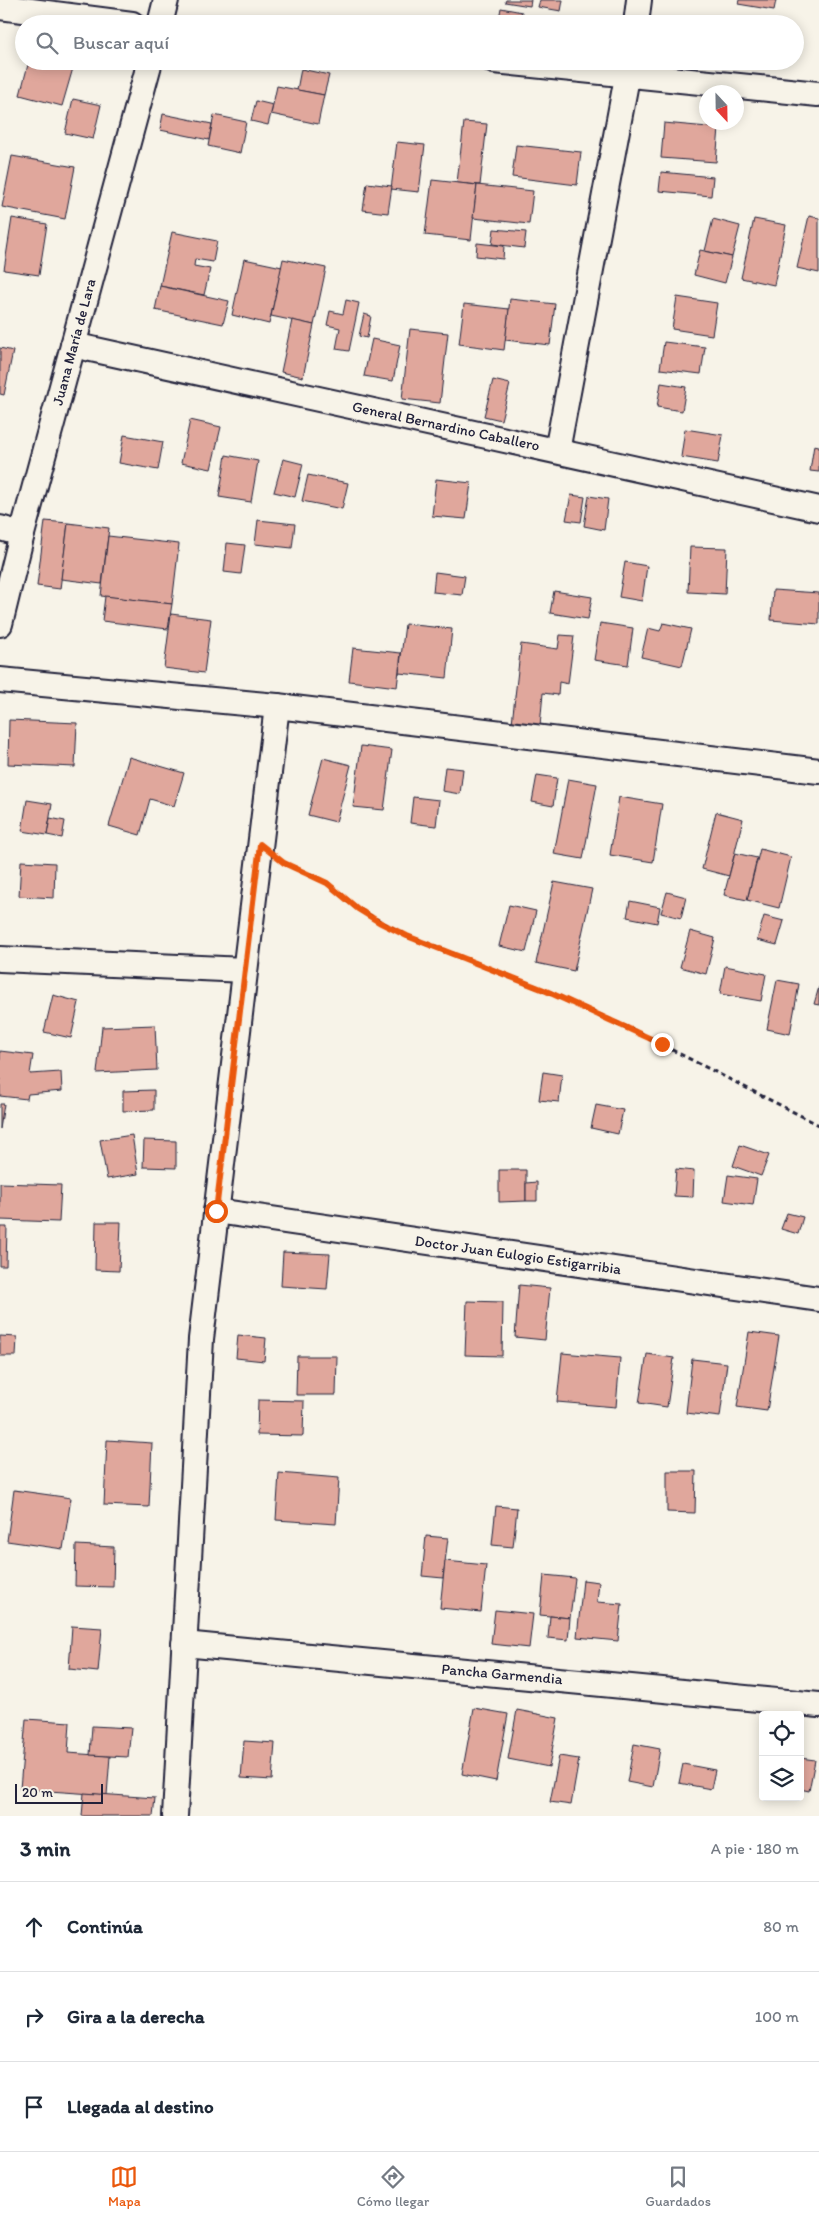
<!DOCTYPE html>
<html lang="es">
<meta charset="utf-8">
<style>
:root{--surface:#fff;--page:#f2f2f3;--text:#1f2937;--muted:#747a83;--line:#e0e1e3;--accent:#ea580c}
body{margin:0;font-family:Itim,sans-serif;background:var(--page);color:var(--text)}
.controls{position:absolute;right:15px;bottom:15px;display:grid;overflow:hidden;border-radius:5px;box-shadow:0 2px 12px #0003}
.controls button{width:45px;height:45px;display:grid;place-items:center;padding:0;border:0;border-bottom:1px solid var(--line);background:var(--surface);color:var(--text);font:25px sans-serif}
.compass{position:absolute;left:699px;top:85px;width:45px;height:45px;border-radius:50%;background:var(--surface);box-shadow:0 2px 12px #0003;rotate:158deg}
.scale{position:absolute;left:15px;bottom:12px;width:88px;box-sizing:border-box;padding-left:5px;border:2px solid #22223b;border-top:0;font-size:14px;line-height:18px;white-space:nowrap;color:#22223b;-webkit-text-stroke:4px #f7f3e8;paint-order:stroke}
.stop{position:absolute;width:15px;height:15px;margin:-11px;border:4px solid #ea580c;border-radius:50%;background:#fff}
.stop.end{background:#ea580c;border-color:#fff;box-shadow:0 1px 5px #0008}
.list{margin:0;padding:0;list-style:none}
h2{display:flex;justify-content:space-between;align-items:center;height:65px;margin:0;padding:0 20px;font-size:21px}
h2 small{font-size:16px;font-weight:400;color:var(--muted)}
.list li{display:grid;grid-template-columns:32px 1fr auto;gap:15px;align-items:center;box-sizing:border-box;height:90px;padding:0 20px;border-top:1px solid var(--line)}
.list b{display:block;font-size:19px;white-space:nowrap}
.list em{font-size:16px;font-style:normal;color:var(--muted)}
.icon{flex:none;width:28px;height:28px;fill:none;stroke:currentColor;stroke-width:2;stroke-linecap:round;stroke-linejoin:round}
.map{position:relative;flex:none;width:819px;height:1816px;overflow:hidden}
.search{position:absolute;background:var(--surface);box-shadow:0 2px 12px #0003;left:15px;right:15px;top:15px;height:55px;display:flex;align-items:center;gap:12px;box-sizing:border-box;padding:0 18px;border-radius:28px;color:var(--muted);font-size:19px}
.sheet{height:335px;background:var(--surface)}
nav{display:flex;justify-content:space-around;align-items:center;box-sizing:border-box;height:70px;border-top:1px solid var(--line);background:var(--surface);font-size:14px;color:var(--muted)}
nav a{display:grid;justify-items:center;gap:2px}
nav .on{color:var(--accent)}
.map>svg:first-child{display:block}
.building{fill:#e0a79c;stroke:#22223b}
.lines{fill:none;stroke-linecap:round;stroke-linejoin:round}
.street-casing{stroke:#22223b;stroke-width:28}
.path{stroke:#22223b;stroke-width:3;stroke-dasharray:5 4;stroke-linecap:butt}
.street{stroke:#f7f3e8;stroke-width:24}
.route{stroke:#ea580c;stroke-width:6}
.labels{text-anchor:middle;stroke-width:5;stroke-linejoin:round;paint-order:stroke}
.street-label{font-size:15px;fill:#22223b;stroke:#f7f3e8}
</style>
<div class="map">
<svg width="819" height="1816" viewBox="0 0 819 1816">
<rect width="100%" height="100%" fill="#f7f3e8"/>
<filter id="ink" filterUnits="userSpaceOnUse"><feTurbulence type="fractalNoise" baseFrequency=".02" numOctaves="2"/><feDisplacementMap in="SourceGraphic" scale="10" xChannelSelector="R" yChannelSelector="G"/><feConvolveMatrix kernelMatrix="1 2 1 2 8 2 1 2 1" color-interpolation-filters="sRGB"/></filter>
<g filter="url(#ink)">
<g class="building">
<path d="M 506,0 L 531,0 L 530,6 L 505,2 Z"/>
<path d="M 540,0 L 563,0 L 561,11 L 538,7 Z"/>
<path d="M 739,0 L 776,0 L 774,10 L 738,4 Z"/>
<path d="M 501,8 L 522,12 L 520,24 L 498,24 Z"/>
<path d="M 29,61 L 46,61 L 73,68 L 62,106 L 20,95 Z"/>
<path d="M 301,69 L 329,75 L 324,95 L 297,90 Z"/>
<path d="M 277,86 L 324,95 L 318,124 L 271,114 Z"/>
<path d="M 73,99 L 101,105 L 93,139 L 65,133 Z"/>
<path d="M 256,101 L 273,105 L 268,125 L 251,121 Z"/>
<path d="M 163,114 L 212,124 L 209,140 L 160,130 Z"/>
<path d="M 214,115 L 246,122 L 240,153 L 208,146 Z"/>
<path d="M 464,122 L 487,124 L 480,185 L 457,183 Z"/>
<path d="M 664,123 L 719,128 L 716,162 L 661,158 Z"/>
<path d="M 397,142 L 425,145 L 419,192 L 391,189 Z"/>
<path d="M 516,145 L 581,152 L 577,185 L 512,177 Z"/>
<path d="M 12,156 L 75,167 L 65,219 L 2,207 Z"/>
<path d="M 661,172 L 713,177 L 711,196 L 659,191 Z"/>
<path d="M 432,180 L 477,185 L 471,240 L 425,235 Z"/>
<path d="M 367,183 L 392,186 L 388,213 L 363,210 Z"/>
<path d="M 477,185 L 533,191 L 529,224 L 473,218 Z"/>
<path d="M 809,216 L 819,218 L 819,273 L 797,268 Z"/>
<path d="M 12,218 L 47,224 L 39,275 L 4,270 Z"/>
<path d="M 713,219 L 740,226 L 732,257 L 705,251 Z"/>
<path d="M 754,219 L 786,225 L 774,285 L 741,278 Z"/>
<path d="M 494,229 L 526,232 L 524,248 L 492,244 Z"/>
<path d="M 172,232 L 217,241 L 213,262 L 195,259 L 194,266 L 210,269 L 204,295 L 160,286 Z"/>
<path d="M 477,243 L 504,246 L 503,259 L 476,256 Z"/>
<path d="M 700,250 L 732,257 L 725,283 L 694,275 Z"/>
<path d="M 244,259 L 282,267 L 269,324 L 232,315 Z"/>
<path d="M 283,259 L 326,268 L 314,325 L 271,316 Z"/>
<path d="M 160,286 L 229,301 L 223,324 L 155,310 Z"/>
<path d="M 677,297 L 717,303 L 712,335 L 672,329 Z"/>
<path d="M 510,299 L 555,304 L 550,345 L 505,340 Z"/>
<path d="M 346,300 L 359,303 L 349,351 L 336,349 L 340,328 L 327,325 L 330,311 L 343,314 Z"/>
<path d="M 464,304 L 509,309 L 504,350 L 459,344 Z"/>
<path d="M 364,314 L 371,316 L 367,338 L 359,336 Z"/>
<path d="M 292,320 L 314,325 L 303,377 L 281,372 Z"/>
<path d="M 410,329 L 448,333 L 440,403 L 402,399 Z"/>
<path d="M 372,339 L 400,345 L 393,381 L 364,376 Z"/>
<path d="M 664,342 L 705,347 L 701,374 L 660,369 Z"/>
<path d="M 0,348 L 13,351 L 4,395 L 0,394 Z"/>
<path d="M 493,380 L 510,384 L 501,420 L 484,416 Z"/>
<path d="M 661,383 L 686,387 L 682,411 L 657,407 Z"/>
<path d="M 190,420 L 221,427 L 211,469 L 181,463 Z"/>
<path d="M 685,429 L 723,435 L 718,463 L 681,457 Z"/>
<path d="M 124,435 L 163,442 L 158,470 L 119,463 Z"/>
<path d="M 814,445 L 819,446 L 819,472 L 810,471 Z"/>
<path d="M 226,455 L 258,461 L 251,502 L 219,497 Z"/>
<path d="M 283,459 L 303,464 L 295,497 L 274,492 Z"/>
<path d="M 308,475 L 348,483 L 342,509 L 302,501 Z"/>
<path d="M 436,479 L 471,483 L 466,519 L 432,516 Z"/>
<path d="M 571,495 L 585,497 L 581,522 L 566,520 Z"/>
<path d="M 589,496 L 608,499 L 604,530 L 584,526 Z"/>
<path d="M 258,520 L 295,524 L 292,548 L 255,544 Z"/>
<path d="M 45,521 L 68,523 L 60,589 L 37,586 Z"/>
<path d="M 68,523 L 109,528 L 102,584 L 61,579 Z"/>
<path d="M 108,536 L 179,544 L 172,604 L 101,596 Z"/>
<path d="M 227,543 L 245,545 L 241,574 L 224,572 Z"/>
<path d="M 690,547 L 727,548 L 725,594 L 688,592 Z"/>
<path d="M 625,562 L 647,566 L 642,601 L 619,597 Z"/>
<path d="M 435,572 L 465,576 L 462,595 L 433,592 Z"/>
<path d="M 773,590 L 819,593 L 819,624 L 771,620 Z"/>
<path d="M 554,591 L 592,597 L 588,619 L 550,613 Z"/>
<path d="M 105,596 L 172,604 L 168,629 L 102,621 Z"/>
<path d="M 171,614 L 211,619 L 204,673 L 164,668 Z"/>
<path d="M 600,623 L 633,628 L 628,665 L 594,660 Z"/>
<path d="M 663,623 L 691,629 L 682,666 L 641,657 L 648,628 L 660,631 Z"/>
<path d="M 405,624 L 452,629 L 447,678 L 399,673 Z"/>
<path d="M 560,635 L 574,636 L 568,684 L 559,682 L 558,695 L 543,693 L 540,726 L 512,723 L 521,644 L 558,649 Z"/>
<path d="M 353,648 L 401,653 L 397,687 L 349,681 Z"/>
<path d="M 9,720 L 77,723 L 75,767 L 8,764 Z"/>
<path d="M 361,746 L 392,750 L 384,810 L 353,807 Z"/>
<path d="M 129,757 L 184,773 L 174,806 L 150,799 L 140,835 L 109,826 Z"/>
<path d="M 323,758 L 351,765 L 336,822 L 308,815 Z"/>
<path d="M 445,767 L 463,769 L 460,794 L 442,791 Z"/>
<path d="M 537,775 L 557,778 L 553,806 L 532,802 Z"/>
<path d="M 568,779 L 597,784 L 583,859 L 554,854 Z"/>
<path d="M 413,797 L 439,800 L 436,826 L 410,823 Z"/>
<path d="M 619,797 L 662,804 L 653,862 L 610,855 Z"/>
<path d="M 27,800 L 52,804 L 47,835 L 22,831 Z"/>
<path d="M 716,812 L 743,819 L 729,876 L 702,869 Z"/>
<path d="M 50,818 L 65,821 L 62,838 L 47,835 Z"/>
<path d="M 760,849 L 791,857 L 779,908 L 747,900 Z"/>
<path d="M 735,853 L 757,858 L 747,900 L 724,895 Z"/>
<path d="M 21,861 L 55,863 L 54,898 L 19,896 Z"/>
<path d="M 554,882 L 592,889 L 574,971 L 536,963 Z"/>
<path d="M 667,892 L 686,897 L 681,918 L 661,913 Z"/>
<path d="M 630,901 L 660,907 L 657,923 L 627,917 Z"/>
<path d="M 509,905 L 536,911 L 526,952 L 499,946 Z"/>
<path d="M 764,916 L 784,921 L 777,945 L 757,940 Z"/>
<path d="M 690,931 L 715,938 L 706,974 L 680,967 Z"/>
<path d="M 725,966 L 766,974 L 761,1001 L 720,994 Z"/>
<path d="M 777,980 L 799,984 L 790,1034 L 767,1029 Z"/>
<path d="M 819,987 L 819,1005 L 814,1004 Z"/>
<path d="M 53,995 L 79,1002 L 71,1038 L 44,1032 Z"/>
<path d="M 155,1025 L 157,1070 L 97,1073 L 102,1027 Z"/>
<path d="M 0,1051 L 33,1055 L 30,1074 L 61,1072 L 62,1091 L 28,1094 L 27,1099 L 0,1096 Z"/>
<path d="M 543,1072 L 562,1075 L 559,1102 L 539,1100 Z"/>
<path d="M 154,1090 L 154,1110 L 123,1111 L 123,1091 Z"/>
<path d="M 0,1104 L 4,1104 L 0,1129 Z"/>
<path d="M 596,1105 L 623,1110 L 618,1134 L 591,1128 Z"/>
<path d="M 132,1135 L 138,1174 L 107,1179 L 100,1140 Z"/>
<path d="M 144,1140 L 176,1141 L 176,1168 L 143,1167 Z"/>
<path d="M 740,1145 L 769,1155 L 761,1176 L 733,1166 Z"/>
<path d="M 676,1169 L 694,1171 L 693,1197 L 674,1196 Z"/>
<path d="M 499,1170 L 526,1170 L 526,1201 L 499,1202 Z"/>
<path d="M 728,1175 L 757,1179 L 753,1205 L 724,1201 Z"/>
<path d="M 537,1182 L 537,1201 L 526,1201 L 526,1183 Z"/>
<path d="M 0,1183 L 61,1185 L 59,1222 L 0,1220 Z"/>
<path d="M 787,1213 L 803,1217 L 798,1234 L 781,1229 Z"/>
<path d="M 96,1222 L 121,1222 L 119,1271 L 95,1270 Z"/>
<path d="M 0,1227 L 7,1227 L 6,1266 L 0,1266 Z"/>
<path d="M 283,1252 L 330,1254 L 327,1289 L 281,1286 Z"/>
<path d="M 519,1285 L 550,1288 L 545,1340 L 515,1337 Z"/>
<path d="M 467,1301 L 503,1302 L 502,1356 L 465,1355 Z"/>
<path d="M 749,1332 L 779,1336 L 767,1411 L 737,1407 Z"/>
<path d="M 238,1335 L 266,1338 L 264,1361 L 236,1358 Z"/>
<path d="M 0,1336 L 17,1337 L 16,1356 L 0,1356 Z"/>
<path d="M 562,1353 L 620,1358 L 616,1407 L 557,1402 Z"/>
<path d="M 647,1354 L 674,1358 L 667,1407 L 639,1403 Z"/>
<path d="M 297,1356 L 337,1356 L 336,1395 L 296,1395 Z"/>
<path d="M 692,1359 L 727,1363 L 720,1417 L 686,1413 Z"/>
<path d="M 258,1400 L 304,1401 L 303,1436 L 257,1435 Z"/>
<path d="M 107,1440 L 152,1443 L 149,1507 L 104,1505 Z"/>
<path d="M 667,1471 L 696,1471 L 695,1513 L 667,1512 Z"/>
<path d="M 279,1473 L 339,1478 L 336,1524 L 276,1520 Z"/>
<path d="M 14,1490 L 71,1498 L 63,1549 L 7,1541 Z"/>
<path d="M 496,1506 L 517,1508 L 513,1547 L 492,1545 Z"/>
<path d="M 426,1536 L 448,1538 L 443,1578 L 422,1576 Z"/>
<path d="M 76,1545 L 114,1547 L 113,1587 L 75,1586 Z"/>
<path d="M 445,1561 L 486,1565 L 481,1612 L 440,1608 Z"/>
<path d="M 544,1575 L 575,1578 L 570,1618 L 540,1615 Z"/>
<path d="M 583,1580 L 599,1582 L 597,1602 L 622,1604 L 618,1641 L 577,1637 Z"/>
<path d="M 495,1610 L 533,1614 L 529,1648 L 491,1644 Z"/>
<path d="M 550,1616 L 570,1618 L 568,1640 L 548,1638 Z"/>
<path d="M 72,1626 L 102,1628 L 98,1672 L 69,1669 Z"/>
<path d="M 474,1708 L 508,1714 L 496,1781 L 462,1774 Z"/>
<path d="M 517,1710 L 558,1718 L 549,1767 L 508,1759 Z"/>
<path d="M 26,1719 L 70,1722 L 68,1753 L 110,1756 L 107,1795 L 20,1789 Z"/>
<path d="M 92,1726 L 131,1728 L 128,1757 L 90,1755 Z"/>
<path d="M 244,1741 L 275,1743 L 272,1780 L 241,1778 Z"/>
<path d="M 634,1744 L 660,1749 L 653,1787 L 627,1782 Z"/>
<path d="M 559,1756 L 579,1759 L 571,1805 L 550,1802 Z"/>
<path d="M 800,1758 L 815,1760 L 809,1791 L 800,1789 Z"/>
<path d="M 683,1764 L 715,1770 L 711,1789 L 679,1783 Z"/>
<path d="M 84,1793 L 155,1798 L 153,1816 L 82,1816 Z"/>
</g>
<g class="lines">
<defs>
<g id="street">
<path d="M 0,7 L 132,24"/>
<path d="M 160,24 L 166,0"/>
<path d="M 636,24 L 639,0"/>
<path d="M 494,61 L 818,94"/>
<path d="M 73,345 L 819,509"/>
<path d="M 557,451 L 630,61"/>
<path d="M 0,528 L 22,534"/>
<path d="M 0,624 L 22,534 L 150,61"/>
<path d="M 0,680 L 277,706 L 819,771"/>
<path d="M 0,959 L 245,970"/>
<path d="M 216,1211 L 819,1299"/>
<path d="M 184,1644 L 819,1705"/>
<path d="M 175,1816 L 201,1339 L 277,706"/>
</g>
</defs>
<use href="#street" class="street-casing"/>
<path class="path" d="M 284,863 L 327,883 L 358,909 L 407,936 L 544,990 L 637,1032 L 819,1125"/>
<use href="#street" class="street"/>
</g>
</g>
<g class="lines" filter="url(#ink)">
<path class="route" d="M 216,1211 L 260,844 L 284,863 L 327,883 L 358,909 L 379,922 L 407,936 L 544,990 L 662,1044"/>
</g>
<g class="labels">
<g class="street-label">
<text transform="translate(74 342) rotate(-75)" y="5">Juana María de Lara</text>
<text transform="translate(446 426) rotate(12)" y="5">General Bernardino Caballero</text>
<text transform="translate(518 1255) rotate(8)" y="5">Doctor Juan Eulogio Estigarribia</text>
<text transform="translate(502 1674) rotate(5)" y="5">Pancha Garmendia</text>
</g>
</g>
</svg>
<div class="controls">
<button><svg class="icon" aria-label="locate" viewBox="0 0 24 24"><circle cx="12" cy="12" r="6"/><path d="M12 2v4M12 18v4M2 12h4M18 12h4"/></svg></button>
<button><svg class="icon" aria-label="layers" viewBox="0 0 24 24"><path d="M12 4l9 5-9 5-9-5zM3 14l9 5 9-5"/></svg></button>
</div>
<svg class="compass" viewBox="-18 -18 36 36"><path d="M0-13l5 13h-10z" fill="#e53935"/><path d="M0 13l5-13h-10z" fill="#747a83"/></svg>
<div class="scale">20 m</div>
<div class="stop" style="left:216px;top:1211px"></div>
<div class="stop end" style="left:662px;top:1044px"></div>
<div class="search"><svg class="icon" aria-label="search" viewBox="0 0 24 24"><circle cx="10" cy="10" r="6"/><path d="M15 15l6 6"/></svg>Buscar aquí</div>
</div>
<section class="sheet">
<h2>3 min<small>A pie · 180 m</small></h2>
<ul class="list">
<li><svg class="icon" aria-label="ahead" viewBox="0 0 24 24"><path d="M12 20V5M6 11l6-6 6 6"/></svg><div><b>Continúa</b></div><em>80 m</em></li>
<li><svg class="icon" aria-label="right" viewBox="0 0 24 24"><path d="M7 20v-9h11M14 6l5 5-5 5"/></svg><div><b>Gira a la derecha</b></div><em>100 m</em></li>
<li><svg class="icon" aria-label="arrive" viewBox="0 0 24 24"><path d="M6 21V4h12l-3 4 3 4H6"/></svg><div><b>Llegada al destino</b></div></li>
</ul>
</section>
<nav>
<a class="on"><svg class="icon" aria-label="map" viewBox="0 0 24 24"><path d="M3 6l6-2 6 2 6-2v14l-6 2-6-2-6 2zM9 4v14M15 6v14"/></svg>Mapa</a>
<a><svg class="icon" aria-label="directions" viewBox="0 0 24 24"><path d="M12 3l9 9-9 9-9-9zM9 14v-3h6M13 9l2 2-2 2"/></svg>Cómo llegar</a>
<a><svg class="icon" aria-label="saved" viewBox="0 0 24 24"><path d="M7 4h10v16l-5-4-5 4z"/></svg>Guardados</a>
</nav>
